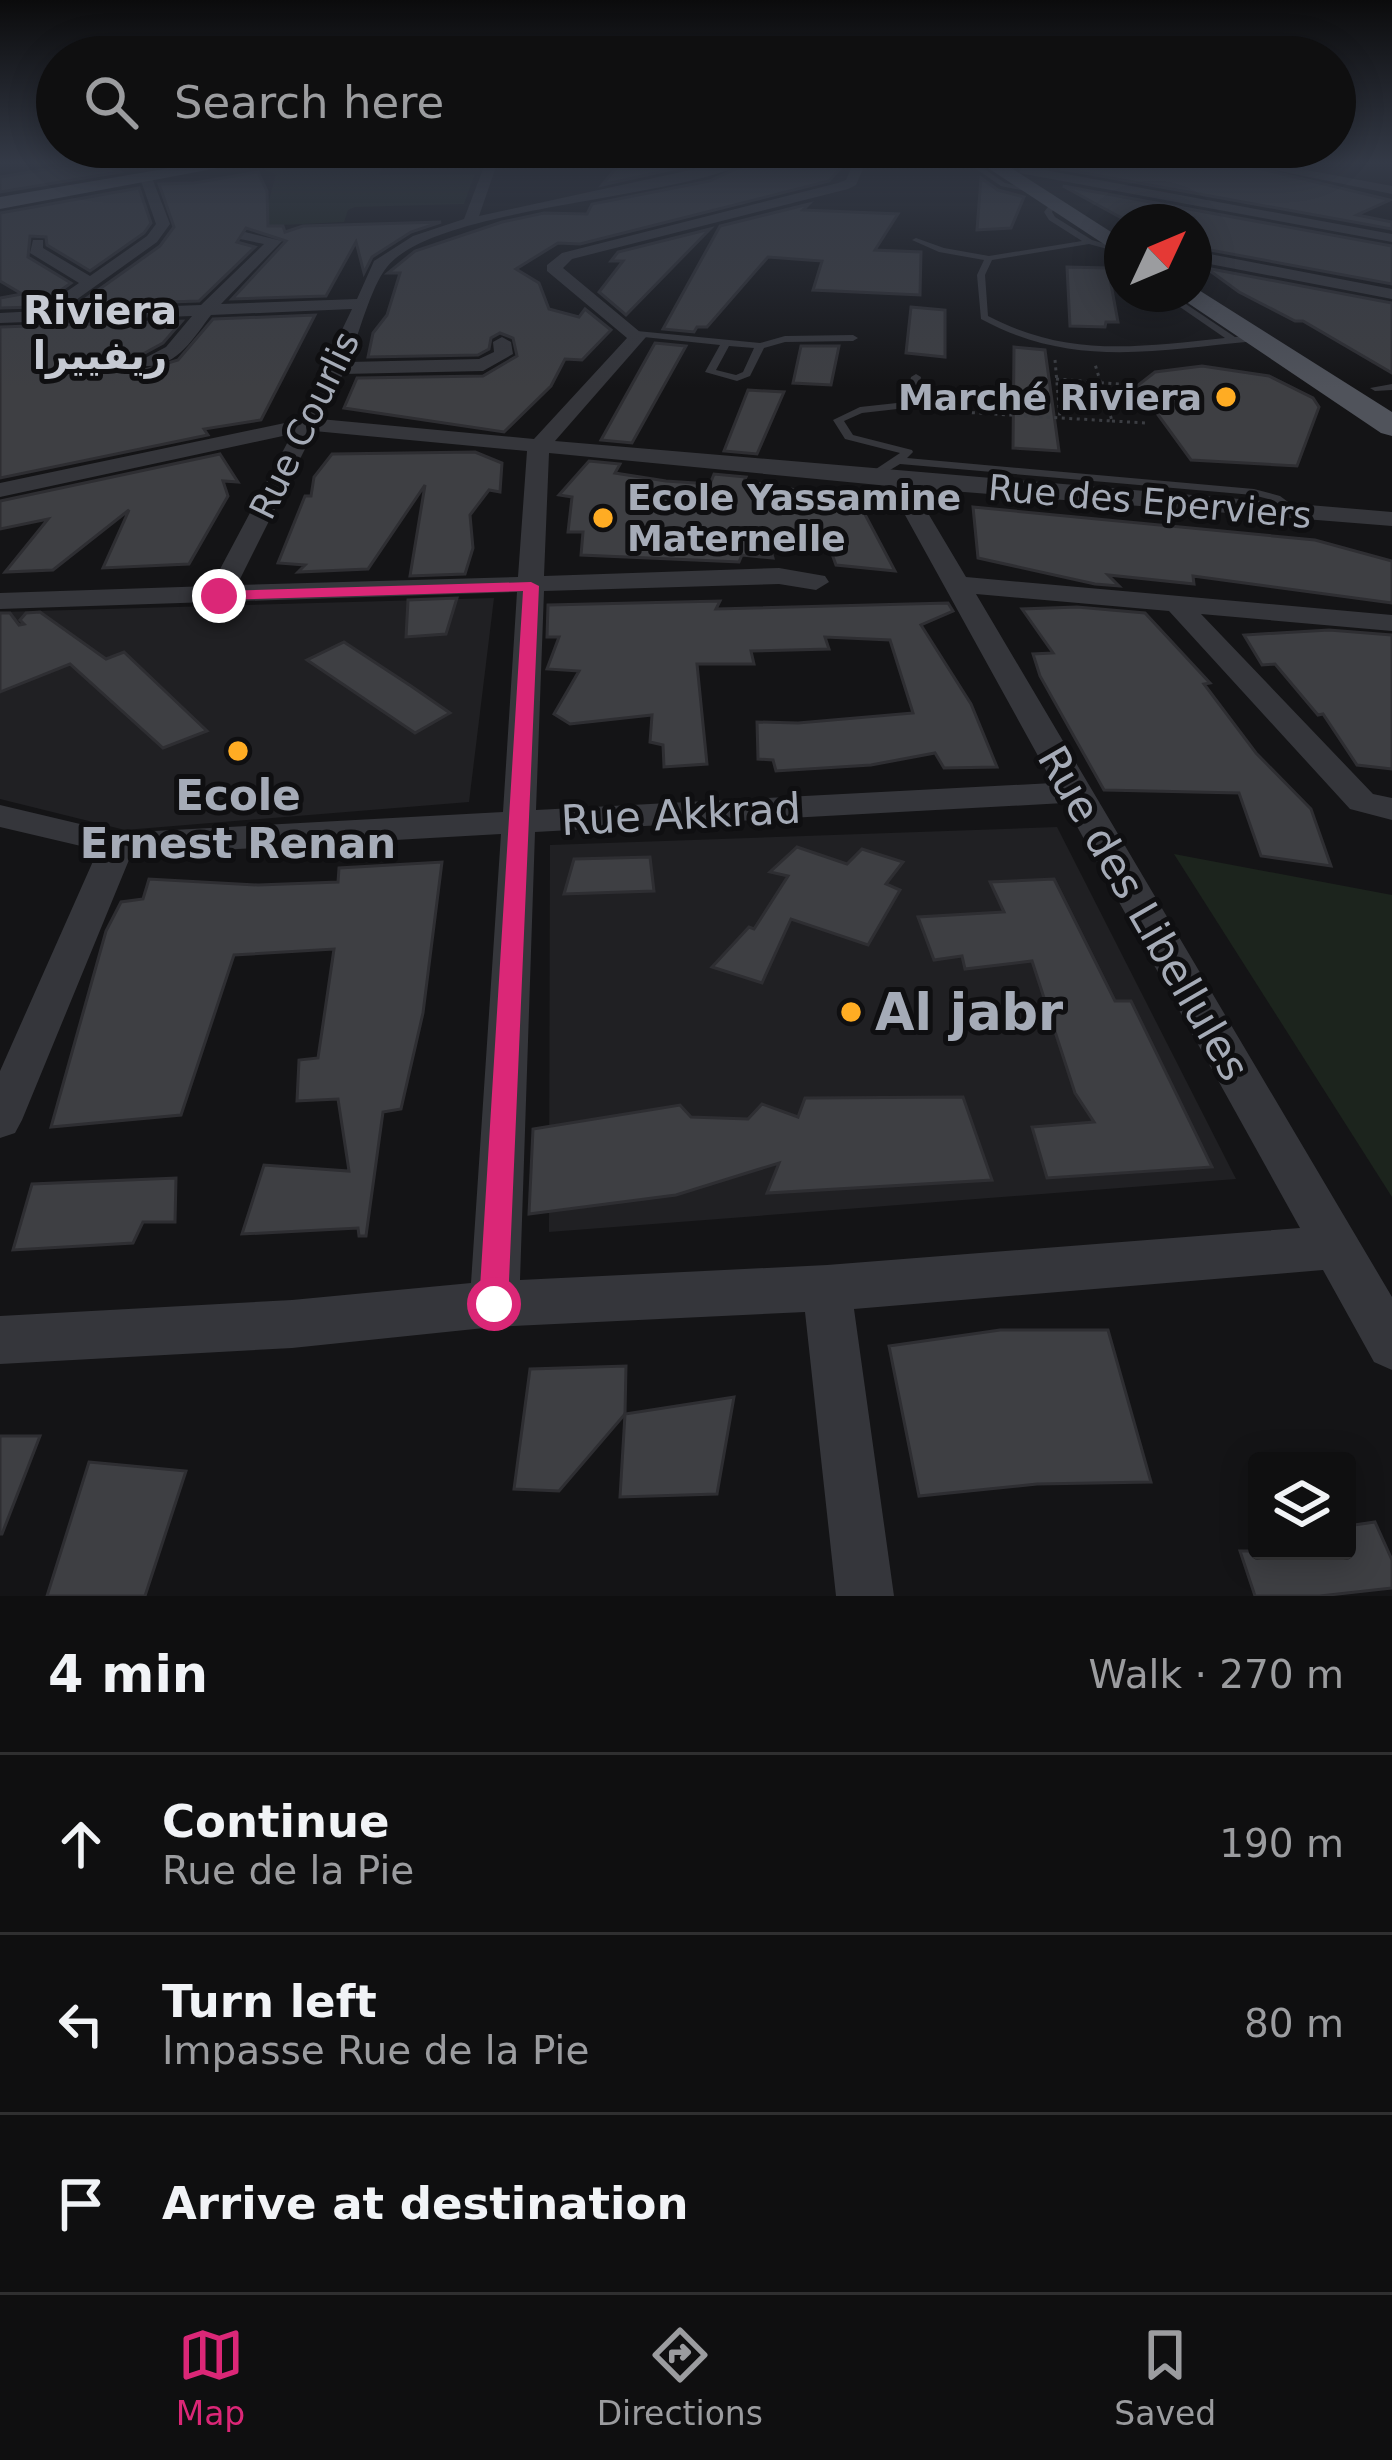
<!DOCTYPE html>
<meta charset="utf-8">
<style>
:root{--surface:#0f0f10;--page:#1d1d1e;--text:#f1f3f6;--muted:#9b9c9f;--line:#2f2f30;--accent:#db2777}
body{margin:0;font-family:"DejaVu Sans","Noto Naskh Arabic",sans-serif;background:var(--page);color:var(--text)}
.controls{position:absolute;right:36px;bottom:36px;display:grid;overflow:hidden;border-radius:12px;box-shadow:0 6px 30px #0003}
.controls button{width:108px;height:108px;display:grid;place-items:center;padding:0;border:0;border-bottom:3px solid var(--line);background:var(--surface);color:var(--text);font:60px sans-serif}
.compass{position:absolute;left:1104px;top:204px;width:108px;height:108px;border-radius:50%;background:var(--surface);box-shadow:0 6px 30px #0003;rotate:46deg}
.stop{position:absolute;width:36px;height:36px;margin:-27px;border:9px solid #db2777;border-radius:50%;background:#fff}
.stop.end{background:#db2777;border-color:#fff;box-shadow:0 3px 12px #0008}
.list{margin:0;padding:0;list-style:none}
h2{display:flex;justify-content:space-between;align-items:center;height:156px;margin:0;padding:0 48px;font-size:51px}
h2 small{font-size:39px;font-weight:400;color:var(--muted)}
.list li{display:grid;grid-template-columns:78px 1fr auto;gap:36px;align-items:center;box-sizing:border-box;height:180px;padding:0 48px;border-top:3px solid var(--line)}
.list b{display:block;font-size:45px;white-space:nowrap}
.list p{margin:0;font-size:39px;white-space:nowrap;color:var(--muted)}
.list em{font-size:39px;font-style:normal;color:var(--muted)}
.icon{flex:none;width:66px;height:66px;fill:none;stroke:currentColor;stroke-width:2;stroke-linecap:round;stroke-linejoin:round}
.map{position:relative;flex:none;width:1392px;height:1596px;overflow:hidden}
.search{position:absolute;background:var(--surface);box-shadow:0 6px 30px #0003;left:36px;right:36px;top:36px;height:132px;display:flex;align-items:center;gap:30px;box-sizing:border-box;padding:0 42px;border-radius:66px;color:var(--muted);font-size:45px}
.sheet{height:696px;background:var(--surface)}
nav{display:flex;justify-content:space-around;align-items:center;box-sizing:border-box;height:168px;border-top:3px solid var(--line);background:var(--surface);font-size:33px;color:var(--muted)}
nav a{display:grid;justify-items:center;gap:6px}
nav .on{color:var(--accent)}
.map>svg:first-child{display:block}
.built{fill:#202023}
.green{fill:#1c241d}
.building{fill:#3e3f43;stroke:#2e2e32;stroke-width:3}
.lines{fill:none;stroke-linecap:round;stroke-linejoin:round}
.path{stroke:#3b3d42;stroke-width:3;stroke-dasharray:3 4.5;stroke-linecap:butt}
.service{fill:#35363b;fill-rule:evenodd}
.minor{fill:#35363b;fill-rule:evenodd}
.primary{fill:#50535b;fill-rule:evenodd}
.route{fill:#db2777}
.poi-dot{fill:#ffac23;stroke:#0f0f11;stroke-width:4.5}
.labels{text-anchor:middle;stroke-width:10;stroke-linejoin:round;paint-order:stroke}
.far-poi-label{font-size:36px;font-weight:bold;fill:#a5abb7;stroke:#0f0f11;text-anchor:end}
.far-street-label{font-size:36px;fill:#a5abb7;stroke:#0f0f11}
.far-neighbourhood-label{font-size:39px;font-weight:bold;fill:#c6cad3;stroke:#0f0f11}
.poi-label{font-size:42px;font-weight:bold;fill:#a5abb7;stroke:#0f0f11}
.street-label{font-size:42px;fill:#a5abb7;stroke:#0f0f11}
.near-poi-label{font-size:51px;font-weight:bold;fill:#a5abb7;stroke:#0f0f11;text-anchor:start}
</style>
<div class="map">
<svg width="1392" height="1596" viewBox="0 0 1392 1596">
<rect width="100%" height="100%" fill="#141416"/>
<g class="built">
<path d="M 494,598 L 469,802 L 125,830 L 0,799 L 0,612 Z"/>
<path d="M 1057,827 L 1236,1179 L 549,1232 L 550,845 Z"/>
</g>
<g class="green">
<path d="M 289,164 L 384,164 L 379,175 L 475,174 L 464,204 L 355,207 L 348,210 L 344,222 L 262,226 L 276,174 L 263,169 Z"/>
<path d="M 1174,854 L 1392,895 L 1392,1197 Z"/>
</g>
<g class="building">
<path d="M 78,164 L 104,164 L 120,172 L 0,192 L 0,177 Z"/>
<path d="M 637,164 L 695,164 L 602,185 L 618,166 Z"/>
<path d="M 747,164 L 844,164 L 829,181 L 580,244 L 558,243 L 516,269 L 539,283 L 549,309 L 579,317 L 585,309 L 611,330 L 582,360 L 565,359 L 551,386 L 504,432 L 344,408 L 357,378 L 483,376 L 517,356 L 513,338 L 500,333 L 491,338 L 489,349 L 478,355 L 368,357 L 373,333 L 387,315 L 400,273 L 388,273 L 415,251 L 502,222 L 544,213 L 587,214 L 592,204 L 709,181 Z"/>
<path d="M 1062,164 L 1241,164 L 1390,200 L 1357,215 L 1392,222 L 1392,229 L 1062,169 Z"/>
<path d="M 258,172 L 267,191 L 268,226 L 283,226 L 285,232 L 303,226 L 441,222 L 411,232 L 372,257 L 364,273 L 356,242 L 326,296 L 232,299 L 286,241 L 246,228 L 237,242 L 255,247 L 199,301 L 77,305 L 160,246 L 174,227 L 159,184 L 194,183 Z"/>
<path d="M 981,178 L 998,190 L 1024,197 L 1011,228 L 977,230 Z"/>
<path d="M 1063,186 L 1392,246 L 1392,284 L 1194,247 L 1194,218 L 1129,222 Z"/>
<path d="M 139,188 L 151,223 L 144,233 L 90,271 L 47,245 L 46,237 L 30,236 L 28,257 L 71,283 L 37,307 L 0,308 L 0,298 L 22,294 L 0,281 L 0,213 Z"/>
<path d="M 809,204 L 803,210 L 898,214 L 875,250 L 921,252 L 920,295 L 813,290 L 822,261 L 768,257 L 707,327 L 697,327 L 694,332 L 663,329 L 720,226 Z"/>
<path d="M 710,229 L 626,315 L 599,292 L 623,261 L 611,261 L 618,252 Z"/>
<path d="M 1067,267 L 1108,268 L 1118,322 L 1106,322 L 1105,327 L 1070,326 Z"/>
<path d="M 1206,268 L 1392,303 L 1392,373 L 1303,321 L 1295,321 L 1239,292 Z"/>
<path d="M 911,307 L 945,310 L 945,357 L 906,353 Z"/>
<path d="M 315,315 L 261,420 L 204,429 L 208,435 L 0,478 L 0,327 L 182,321 L 163,343 L 143,354 L 140,366 L 145,370 L 178,360 L 213,319 Z"/>
<path d="M 655,343 L 686,346 L 632,443 L 601,440 Z"/>
<path d="M 801,346 L 839,346 L 831,385 L 793,383 Z"/>
<path d="M 1014,347 L 1045,350 L 1059,451 L 1013,448 Z"/>
<path d="M 1202,366 L 1269,376 L 1313,398 L 1319,407 L 1297,466 L 1191,460 L 1137,386 L 1155,372 Z"/>
<path d="M 748,390 L 784,392 L 757,454 L 724,451 Z"/>
<path d="M 475,452 L 502,463 L 500,492 L 489,490 L 470,515 L 473,548 L 465,574 L 410,576 L 425,485 L 368,569 L 298,572 L 305,565 L 278,563 L 305,496 L 311,496 L 314,477 L 332,454 Z"/>
<path d="M 220,454 L 238,482 L 223,481 L 228,496 L 189,564 L 103,568 L 129,510 L 53,570 L 5,572 L 48,519 L 0,529 L 0,501 Z"/>
<path d="M 589,461 L 620,464 L 615,473 L 666,481 L 710,484 L 714,474 L 746,477 L 744,481 L 819,494 L 812,508 L 860,505 L 895,571 L 836,565 L 828,543 L 766,531 L 773,558 L 742,555 L 739,562 L 581,555 L 583,532 L 568,532 L 572,497 L 559,495 Z"/>
<path d="M 973,507 L 1315,540 L 1392,561 L 1392,603 L 1193,576 L 1194,584 L 1108,575 L 1119,586 L 1095,584 L 978,558 Z"/>
<path d="M 457,598 L 446,634 L 406,637 L 408,600 Z"/>
<path d="M 720,601 L 716,609 L 948,603 L 953,611 L 921,625 L 971,704 L 997,767 L 944,768 L 935,753 L 871,765 L 776,771 L 773,760 L 758,759 L 757,722 L 798,723 L 913,713 L 890,640 L 825,637 L 829,649 L 751,651 L 754,664 L 697,664 L 707,764 L 664,767 L 663,745 L 650,742 L 652,715 L 570,724 L 554,714 L 579,671 L 547,669 L 559,637 L 547,637 L 548,605 Z"/>
<path d="M 1077,607 L 1145,613 L 1210,683 L 1204,684 L 1256,753 L 1311,809 L 1331,866 L 1261,856 L 1239,793 L 1104,790 L 1040,676 L 1033,654 L 1053,653 L 1022,609 Z"/>
<path d="M 40,612 L 106,659 L 124,652 L 207,731 L 163,748 L 70,664 L 0,692 L 0,613 L 10,613 L 19,625 L 24,624 L 20,620 L 26,613 Z"/>
<path d="M 1329,630 L 1392,635 L 1392,769 L 1357,765 L 1323,714 L 1318,715 L 1275,664 L 1262,665 L 1244,635 Z"/>
<path d="M 344,642 L 411,686 L 450,713 L 415,733 L 307,660 Z"/>
<path d="M 797,847 L 847,864 L 862,849 L 903,862 L 886,884 L 900,890 L 868,945 L 791,919 L 762,983 L 712,967 L 749,927 L 754,929 L 788,876 L 770,872 Z"/>
<path d="M 650,857 L 654,891 L 564,894 L 574,859 Z"/>
<path d="M 442,862 L 423,1013 L 401,1109 L 383,1112 L 366,1236 L 359,1236 L 358,1228 L 242,1234 L 264,1165 L 349,1171 L 338,1099 L 297,1101 L 299,1060 L 318,1058 L 334,949 L 234,955 L 181,1115 L 51,1127 L 106,931 L 121,902 L 143,899 L 149,879 L 258,885 L 338,882 L 339,868 Z"/>
<path d="M 1054,879 L 1115,1001 L 1131,1001 L 1212,1167 L 1047,1178 L 1032,1127 L 1094,1122 L 1075,1093 L 1032,961 L 965,969 L 962,956 L 934,960 L 918,917 L 1004,912 L 990,882 Z"/>
<path d="M 963,1097 L 992,1180 L 767,1193 L 779,1163 L 676,1195 L 529,1214 L 533,1129 L 680,1105 L 691,1117 L 748,1119 L 762,1104 L 798,1117 L 805,1098 Z"/>
<path d="M 176,1178 L 175,1222 L 143,1222 L 133,1243 L 13,1250 L 32,1184 Z"/>
<path d="M 1000,1330 L 1108,1330 L 1151,1482 L 1037,1484 L 919,1496 L 889,1346 Z"/>
<path d="M 626,1366 L 625,1414 L 559,1491 L 514,1489 L 530,1369 Z"/>
<path d="M 734,1397 L 717,1494 L 620,1497 L 625,1414 Z"/>
<path d="M 0,1436 L 40,1436 L 2,1534 L 0,1534 Z"/>
<path d="M 89,1462 L 186,1471 L 145,1596 L 47,1596 Z"/>
<path d="M 1375,1522 L 1392,1560 L 1392,1588 L 1320,1596 L 1255,1596 L 1240,1551 L 1347,1551 L 1347,1526 Z"/>
</g>
<g class="lines">
<g class="path">
<path d="M 1055,360 L 1060,418"/>
<path d="M 1056,379 L 1130,385"/>
<path d="M 927,410 L 1112,421 L 1095,364"/>
<path d="M 1112,421 L 1146,423"/>
</g>
<g class="service">
<path d="M 969,164 L 977,164 L 1005,183 L 1034,190 L 1031,192 L 1001,186 Z"/>
<path d="M 1051,203 L 1056,204 L 1052,212 L 1055,217 L 1092,240 L 1122,249 L 1122,253 L 1089,244 L 992,260 L 985,275 L 988,316 C 1068,358 1138,347 1225,338 L 1161,294 L 1171,294 L 1235,337 L 1256,335 L 1261,338 L 1256,341 C 1157,350 1073,369 981,319 L 977,275 L 984,260 L 939,252 L 912,240 L 916,238 L 944,248 L 989,256 L 1082,241 L 1049,220 L 1044,212 Z"/>
<path d="M 637,331 L 760,343 L 785,336 L 853,335 L 858,338 L 853,341 L 785,342 L 764,348 L 750,376 L 737,381 L 705,372 L 720,345 L 634,336 L 633,334 ZM 729,346 L 754,348 L 743,372 L 736,375 L 716,370 Z"/>
<path d="M 916,374 L 921,377 L 915,407 L 862,413 L 844,421 L 853,435 L 912,450 L 913,452 L 907,458 L 1254,489 L 1280,496 L 1303,513 L 1293,516 L 1272,500 L 1253,495 L 900,464 L 875,479 L 867,479 L 867,475 L 900,453 L 845,439 L 833,420 L 860,407 L 906,402 L 911,377 Z"/>
<path d="M 1392,384 L 1392,390 L 1375,391 L 1370,388 Z"/>
</g>
<g class="minor">
<path d="M 485,164 L 497,164 L 479,216 L 718,164 L 743,164 C 668,200 435,207 387,267 C 371,286 358,337 348,362 L 479,359 L 494,352 L 493,342 L 502,337 L 511,342 L 513,354 L 483,371 L 343,374 L 320,419 L 534,439 L 627,338 L 547,271 L 547,265 L 562,253 L 838,183 L 846,180 L 853,164 L 865,164 L 856,185 L 848,189 L 572,259 L 563,268 L 646,337 L 555,441 L 1392,512 L 1392,526 L 913,488 L 966,577 L 1392,615 L 1392,631 L 1201,614 L 1373,794 L 1392,798 L 1392,820 L 1350,809 L 1169,611 L 976,594 L 1392,1297 L 1392,1370 L 1374,1362 L 1323,1270 L 854,1309 L 894,1596 L 836,1596 L 805,1312 L 494,1327 L 292,1348 L 0,1364 L 0,1316 L 292,1300 L 471,1283 L 501,834 L 131,855 L 22,1120 L 15,1133 L 0,1138 L 0,1071 L 98,850 L 0,827 L 0,805 L 118,833 L 503,812 L 517,592 L 0,609 L 0,593 L 211,586 L 292,434 L 0,497 L 0,483 L 299,420 L 352,309 L 211,315 C 194,337 177,368 145,366 L 145,358 L 166,347 L 192,316 L 0,323 L 0,313 L 38,311 L 79,283 L 30,253 L 33,240 L 43,240 L 43,248 L 90,276 L 147,236 L 156,224 L 140,178 L 146,174 L 152,178 L 170,224 L 157,242 L 62,310 L 201,305 L 264,244 L 240,239 L 245,232 L 282,241 L 221,304 L 357,299 L 374,261 L 413,236 L 464,219 ZM 314,431 L 527,451 L 518,577 L 237,585 ZM 549,453 L 889,486 L 1053,783 L 536,810 L 544,591 L 779,584 L 816,590 L 829,582 L 825,576 L 779,568 L 544,576 ZM 1064,803 L 1300,1228 L 827,1265 L 520,1280 L 535,832 Z"/>
<path d="M 1245,164 L 1274,164 L 1392,186 L 1392,194 Z"/>
<path d="M 1023,166 L 1392,234 L 1392,242 L 1019,173 Z"/>
<path d="M 1194,251 L 1392,289 L 1392,299 L 1194,261 Z"/>
</g>
<g class="primary">
<path d="M 193,164 L 239,164 L 0,209 L 0,197 Z"/>
<path d="M 982,164 L 1005,164 L 1122,239 L 1122,256 Z"/>
<path d="M 1194,287 L 1392,412 L 1392,436 L 1381,433 L 1182,299 L 1178,294 L 1194,294 Z"/>
</g>
</g>
<linearGradient id="sky" x2="0" y2="1"><stop stop-color="#0b0b0c"/><stop offset="0.42" stop-color="#343a47"/><stop offset="1" stop-color="#343a47" stop-opacity="0"/></linearGradient>
<rect width="1392" height="388" fill="url(#sky)"/>
<path class="route" d="M 531,582 L 539,586 L 508,1304 L 504,1314 L 494,1318 L 483,1314 L 479,1304 L 523,591 L 219,600 L 211,596 L 219,591 Z"/>
<g class="poi-dot">
<circle cx="1226" cy="397" r="12"/>
<circle cx="603" cy="518" r="12"/>
<circle cx="238" cy="751" r="12"/>
<circle cx="851" cy="1012" r="12"/>
</g>
<g class="labels">
<g class="far-poi-label">
<text x="1202" y="410">Marché Riviera</text>
<text x="627" y="510" text-anchor="start">Ecole Yassamine<tspan x="627" dy="41">Maternelle</tspan></text>
</g>
<g class="far-street-label">
<text transform="translate(304 425) rotate(-64)" y="13">Rue Courlis</text>
<text transform="translate(1150 501) rotate(5)" y="13">Rue des Eperviers</text>
</g>
<g class="far-neighbourhood-label">
<text x="100" y="324">Riviera<tspan x="100" dy="45">ريفييرا</tspan></text>
</g>
<g class="poi-label">
<text x="238" y="810">Ecole<tspan x="238" dy="48">Ernest Renan</tspan></text>
</g>
<g class="street-label">
<text transform="translate(681 814) rotate(-3)" y="15">Rue Akkrad</text>
<text transform="translate(1144 913) rotate(60)" y="15">Rue des Libellules</text>
</g>
<g class="near-poi-label">
<text x="875" y="1030">Al jabr</text>
</g>
</g>
</svg>
<div class="controls">
<button><svg class="icon" aria-label="layers" viewBox="0 0 24 24"><path d="M12 4l9 5-9 5-9-5zM3 14l9 5 9-5"/></svg></button>
</div>
<svg class="compass" viewBox="-18 -18 36 36"><path d="M0-13l5 13h-10z" fill="#e53935"/><path d="M0 13l5-13h-10z" fill="#9b9c9f"/></svg>
<div class="stop" style="left:494px;top:1304px"></div>
<div class="stop end" style="left:219px;top:596px"></div>
<div class="search"><svg class="icon" aria-label="search" viewBox="0 0 24 24"><circle cx="10" cy="10" r="6"/><path d="M15 15l6 6"/></svg>Search here</div>
</div>
<section class="sheet">
<h2>4 min<small>Walk · 270 m</small></h2>
<ul class="list">
<li><svg class="icon" aria-label="ahead" viewBox="0 0 24 24"><path d="M12 20V5M6 11l6-6 6 6"/></svg><div><b>Continue</b><p>Rue de la Pie</p></div><em>190 m</em></li>
<li><svg class="icon" aria-label="left" viewBox="0 0 24 24"><path d="M17 20v-9H6M10 6l-5 5 5 5"/></svg><div><b>Turn left</b><p>Impasse Rue de la Pie</p></div><em>80 m</em></li>
<li><svg class="icon" aria-label="arrive" viewBox="0 0 24 24"><path d="M6 21V4h12l-3 4 3 4H6"/></svg><div><b>Arrive at destination</b></div></li>
</ul>
</section>
<nav>
<a class="on"><svg class="icon" aria-label="map" viewBox="0 0 24 24"><path d="M3 6l6-2 6 2 6-2v14l-6 2-6-2-6 2zM9 4v14M15 6v14"/></svg>Map</a>
<a><svg class="icon" aria-label="directions" viewBox="0 0 24 24"><path d="M12 3l9 9-9 9-9-9zM9 14v-3h6M13 9l2 2-2 2"/></svg>Directions</a>
<a><svg class="icon" aria-label="saved" viewBox="0 0 24 24"><path d="M7 4h10v16l-5-4-5 4z"/></svg>Saved</a>
</nav>
